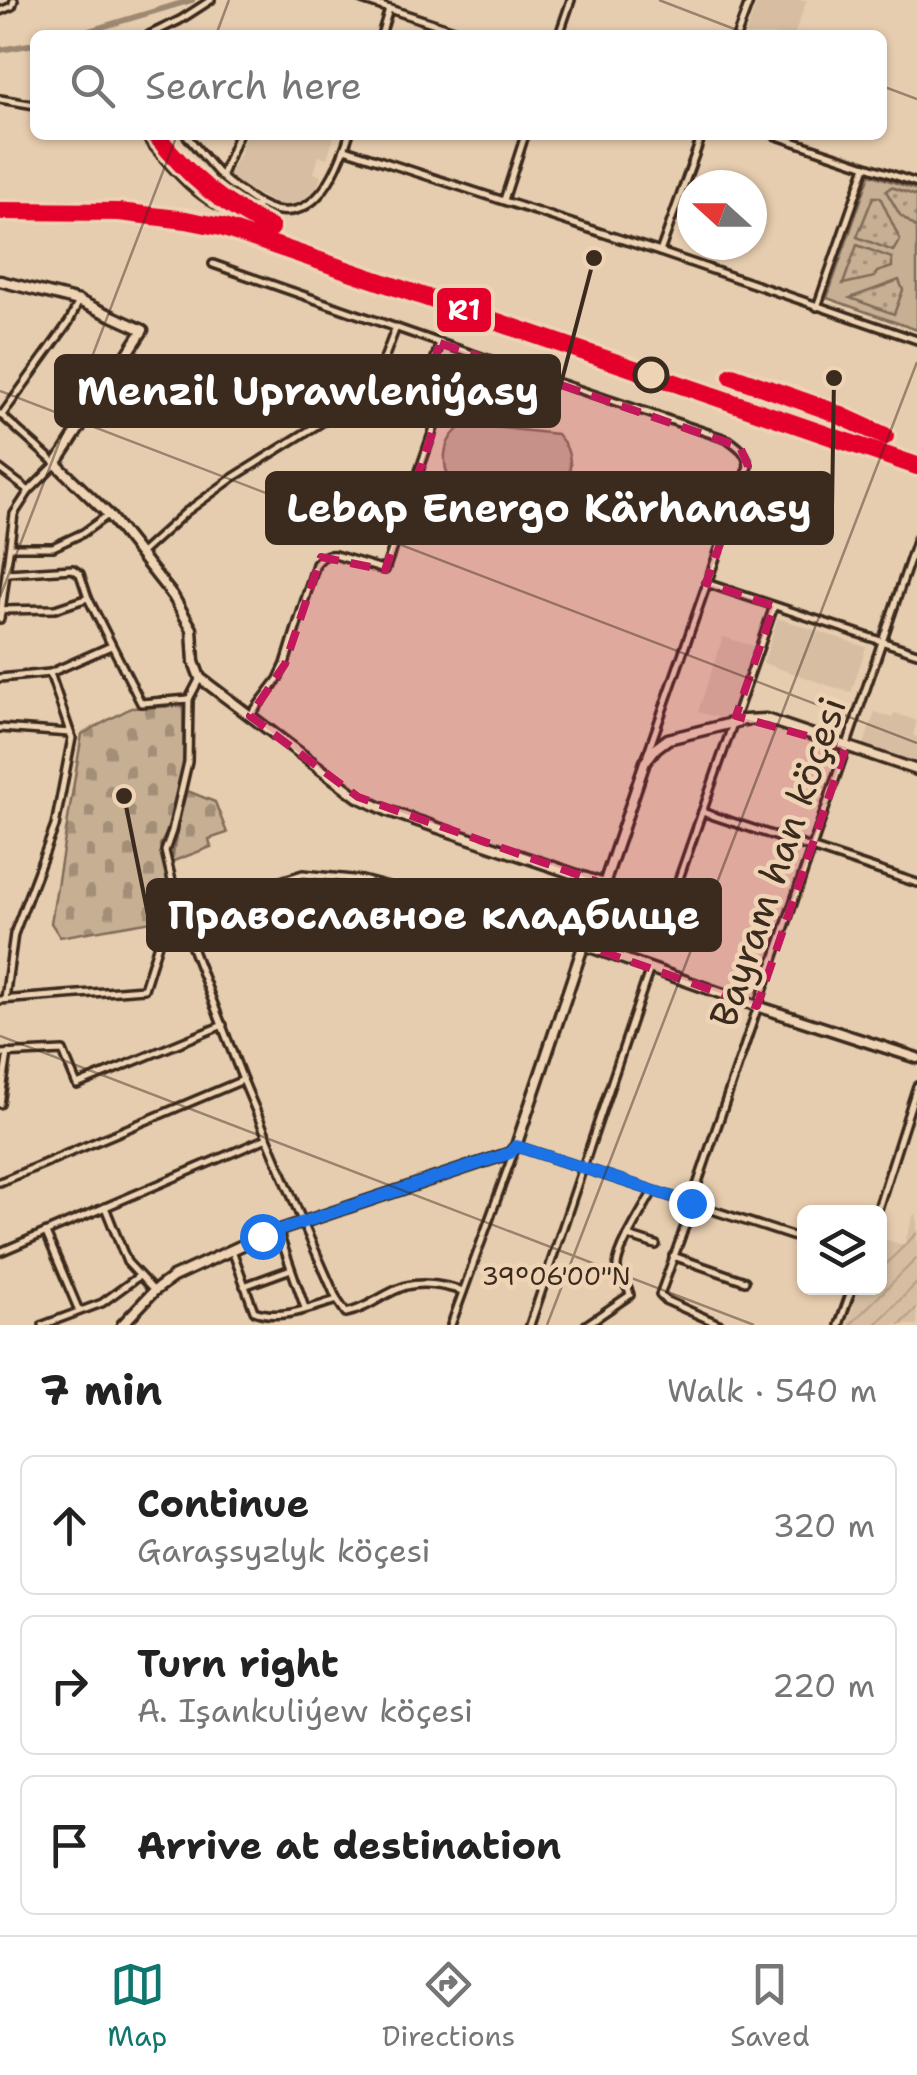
<!DOCTYPE html>
<meta charset="utf-8">
<style>
:root{--surface:#fff;--page:#f2f2f2;--text:#222;--muted:#767676;--line:#e0e0e0;--accent:#0f766e}
body{margin:0;font-family:"Shantell Sans",sans-serif;background:var(--page);color:var(--text)}
.controls{position:absolute;right:30px;bottom:30px;display:grid;overflow:hidden;border-radius:15px;box-shadow:0 2px 8px #0004}
.controls button{width:90px;height:90px;display:grid;place-items:center;padding:0;border:0;border-bottom:2px solid var(--line);background:var(--surface);color:var(--text);font:50px sans-serif}
.compass{position:absolute;left:677px;top:170px;width:90px;height:90px;border-radius:50%;background:var(--surface);box-shadow:0 2px 8px #0004;rotate:291deg}
.stop{position:absolute;width:30px;height:30px;margin:-22px;border:8px solid #1a73e8;border-radius:50%;background:#fff}
.stop.end{background:#1a73e8;border-color:#fff;box-shadow:0 2px 10px #0008}
.list{margin:0;padding:0;list-style:none}
h2{display:flex;justify-content:space-between;align-items:center;height:130px;margin:0;padding:0 40px;font-size:42px}
h2 small{font-size:32px;font-weight:400;color:var(--muted)}
.list li{display:grid;grid-template-columns:65px 1fr auto;gap:30px;align-items:center;box-sizing:border-box;height:140px;margin:0 20px 20px;padding:0 20px;border:2px solid var(--line);border-radius:15px}
.list b{display:block;font-size:38px;white-space:nowrap}
.list p{margin:0;font-size:32px;white-space:nowrap;color:var(--muted)}
.list em{font-size:32px;font-style:normal;color:var(--muted)}
.icon{flex:none;width:55px;height:55px;fill:none;stroke:currentColor;stroke-width:2;stroke-linecap:round;stroke-linejoin:round}
.map{position:relative;flex:none;width:917px;height:1325px;overflow:hidden}
.search{position:absolute;background:var(--surface);box-shadow:0 2px 8px #0004;left:30px;right:30px;top:30px;height:110px;display:flex;align-items:center;gap:25px;box-sizing:border-box;padding:0 35px;border-radius:15px;color:var(--muted);font-size:38px}
.sheet{height:610px;background:var(--surface)}
nav{display:flex;justify-content:space-around;align-items:center;box-sizing:border-box;height:140px;border-top:2px solid var(--line);background:var(--surface);font-size:28px;color:var(--muted)}
nav a{display:grid;justify-items:center;gap:5px}
nav .on{color:var(--accent)}
.map>svg:first-child{display:block}
.built{fill:#d7bea2}
.industrial{fill:url(#industrial-furrows)}
.cemetery{fill:url(#cemetery-stones);stroke:#816c59;stroke-width:2.5}
.park{fill:#c7af94;stroke:#816c59;stroke-width:2.5}
.garden{fill:url(#garden-dots);stroke:#816c59;stroke-width:2.5}
.lines{fill:none;stroke-linecap:round;stroke-linejoin:round}
.canal{stroke:#9d8872;stroke-width:6}
.minor-casing{stroke:#3b2a1e;stroke-width:12}
.major-casing{stroke:#3b2a1e;stroke-width:15}
.minor{stroke:#eed4b5;stroke-width:5}
.major{stroke:#eed4b5;stroke-width:8}
.rail-1-casing{stroke:#eed4b5;stroke-width:25}
.rail-1{stroke:#e4002b;stroke-width:18}
.route{stroke:#1a73e8;stroke-width:12}
.marked{fill:#c2185b;fill-opacity:0.2;stroke:#c2185b;stroke-width:8;stroke-dasharray:20 12;stroke-linejoin:round}
.ticks{fill:none;stroke:#3b2a1e;stroke-width:2.5;stroke-opacity:0.45}
.stop-dot{fill:#eed4b5;stroke:#3b2a1e;stroke-width:5}
.labels{text-anchor:middle;stroke-width:9;stroke-linejoin:round;paint-order:stroke}
.street-label{font-size:38px;fill:#3b2a1e;stroke:#eed4b5}
.ticks-label{font-size:25px;text-anchor:middle;fill:#3b2a1e;stroke:#eed4b5;stroke-width:9;stroke-linejoin:round;paint-order:stroke}
.leader{fill:none;stroke:#3b2a1e;stroke-width:4}
.callout-dot{fill:#3b2a1e;stroke:#eed4b5;stroke-width:4}
.callout{fill:#3b2a1e;stroke:#3b2a1e;stroke-width:4}
.callout-label{font-size:40px;text-anchor:middle;font-weight:bold;fill:#fff}
.line-badge{stroke:#eed4b5;stroke-width:4}
.badge-label{font-size:28px;text-anchor:middle;font-weight:bold;fill:#fff}
</style>
<div class="map">
<svg width="917" height="1325" viewBox="0 0 917 1325">
<defs>
<pattern id="industrial-furrows" width="10" height="10" patternUnits="userSpaceOnUse" patternTransform="scale(2.5)"><rect width="10" height="10" fill="#d7bea2"/><path d="M-1 1l2-2M0 10L10 0M9 11l2-2" fill="none" stroke="#b9a38b"/></pattern>
<pattern id="cemetery-stones" width="16" height="16" patternUnits="userSpaceOnUse" patternTransform="scale(2.5)"><rect width="16" height="16" fill="#c7af94"/><path d="M2 7V4a2 2 0 0 1 4 0v3zM10 15v-3a2 2 0 0 1 4 0v3z" fill="#a38f78"/></pattern>
<pattern id="garden-dots" width="8" height="8" patternUnits="userSpaceOnUse" patternTransform="scale(2.5)"><rect width="8" height="8" fill="#c7af94"/><path d="M2 2h.1M6 6h.1" fill="none" stroke="#a38f78" stroke-width="1.8" stroke-linecap="round"/></pattern>
</defs>
<rect width="100%" height="100%" fill="#e7cdaf"/>
<filter id="ink" filterUnits="userSpaceOnUse"><feTurbulence type="fractalNoise" baseFrequency=".01" numOctaves="2"/><feDisplacementMap in="SourceGraphic" scale="20" xChannelSelector="R" yChannelSelector="G"/><feConvolveMatrix kernelMatrix="1 2 1 2 8 2 1 2 1" color-interpolation-filters="sRGB"/></filter>
<g filter="url(#ink)">
<g class="built">
<path d="M 758,0 L 807,0 L 794,35 L 745,35 Z"/>
<path d="M 244,135 L 335,135 L 327,158 L 319,156 L 314,173 L 321,176 L 317,190 L 300,205 L 281,207 L 227,177 L 241,151 Z"/>
<path d="M 778,618 L 866,647 L 851,693 L 763,663 Z"/>
<path d="M 723,637 L 753,646 L 729,720 L 698,712 Z"/>
<path d="M 875,712 L 892,718 L 895,713 L 917,721 L 913,735 L 917,737 L 917,762 L 864,744 Z"/>
</g>
<path class="industrial" d="M 914,1214 L 917,1215 L 917,1325 L 847,1325 L 859,1288 L 880,1288 L 880,1238 L 904,1245 Z"/>
<g class="cemetery">
<path d="M 183,706 L 184,763 L 169,829 L 160,845 L 175,917 L 60,937 L 51,923 L 82,734 L 131,708 Z"/>
<path d="M 185,790 L 215,802 L 227,833 L 209,839 L 211,847 L 171,862 Z"/>
</g>
<g class="park">
<path d="M 870,174 L 917,190 L 917,330 L 827,298 Z"/>
<path d="M 466,424 L 557,434 C 578,456 573,488 546,501 L 457,490 C 439,469 440,438 466,424 Z"/>
</g>
<g class="garden">
<path d="M 891,187 L 917,196 L 917,228 L 900,215 L 886,191 Z"/>
<path d="M 873,197 L 880,197 L 900,240 L 893,251 L 857,237 Z"/>
<path d="M 857,245 L 892,258 L 892,267 L 877,272 L 875,277 L 843,284 Z"/>
<path d="M 899,280 L 903,290 L 894,314 L 850,298 Z"/>
</g>
<g class="lines">
<g class="canal">
<path d="M 75,35 L 192,0"/>
<path d="M 0,50 L 35,44"/>
</g>
<defs>
<g id="minor">
<path d="M 362,0 L 469,35"/>
<path d="M 0,11 L 12,6 L 14,0"/>
<path d="M 149,35 L 180,20 L 211,0"/>
<path d="M 381,35 L 389,9"/>
<path d="M 559,35 L 571,0"/>
<path d="M 737,35 L 750,0"/>
<path d="M 0,99 L 35,105"/>
<path d="M 144,135 C 165,160 201,207 236,211 C 243,212 251,208 259,205"/>
<path d="M 186,135 C 198,149 209,164 222,177 C 229,185 239,190 247,196 C 304,238 333,186 349,135"/>
<path d="M 774,135 L 917,183"/>
<path d="M 345,149 L 660,252 L 917,340"/>
<path d="M 221,177 L 238,135"/>
<path d="M 504,200 L 525,135"/>
<path d="M 660,252 L 702,135"/>
<path d="M 213,264 L 440,343 L 729,440 C 739,447 747,453 748,466 L 647,755"/>
<path d="M 817,307 L 866,166"/>
<path d="M 0,414 L 56,464 L 29,491 L 14,514 L 0,619"/>
<path d="M 2,415 L 69,322 L 79,301"/>
<path d="M 0,469 L 29,491"/>
<path d="M 10,547 L 53,547 L 83,533 L 108,515"/>
<path d="M 141,553 L 186,512 L 234,477 L 332,416 L 367,404 L 396,327"/>
<path d="M 7,573 L 73,569 L 80,574 L 88,598"/>
<path d="M 706,583 L 917,653"/>
<path d="M 0,610 L 55,609 L 88,598 L 141,703 L 189,699"/>
<path d="M 0,678 L 50,673 L 111,646"/>
<path d="M 200,678 L 189,699 L 188,762 L 172,831 L 165,851 L 181,919 L 243,1080 L 303,1223 L 337,1300 L 346,1313 C 368,1309 385,1292 406,1286 C 425,1281 445,1286 463,1291"/>
<path d="M 250,716 L 278,679 L 285,664 L 316,564 C 322,557 325,554 335,555 L 385,570 L 445,396 L 430,373 L 440,343"/>
<path d="M 0,728 L 70,733"/>
<path d="M 702,812 L 917,883"/>
<path d="M 677,884 L 774,606"/>
<path d="M 5,999 L 14,934 L 55,826 L 72,738 L 50,673"/>
<path d="M 0,1000 L 144,989 L 163,928 L 250,891 L 303,874 L 362,880 L 449,903 L 584,945"/>
<path d="M 0,1054 L 63,1051 L 77,1085 L 223,1025"/>
<path d="M 0,1104 L 8,1053"/>
<path d="M 0,1182 L 243,1080"/>
<path d="M 691,1203 L 917,539"/>
<path d="M 693,1204 L 660,1295 L 665,1300 L 721,1325"/>
<path d="M 105,1207 L 127,1262 L 154,1291"/>
<path d="M 877,1212 L 917,1086"/>
<path d="M 278,1231 L 305,1308"/>
<path d="M 46,1233 L 79,1311"/>
<path d="M 628,1236 L 656,1245"/>
<path d="M 232,1250 L 254,1311 C 281,1321 310,1308 337,1300"/>
<path d="M 0,1252 L 267,1138"/>
<path d="M 673,1256 L 745,1281"/>
<path d="M 244,1286 L 291,1269"/>
<path d="M 43,1325 L 102,1303 L 139,1276"/>
<path d="M 451,1325 L 516,1146 L 804,1240"/>
<path d="M 530,1325 L 650,968"/>
<path d="M 586,1325 L 630,1295 C 629,1285 616,1277 617,1266 C 618,1248 644,1208 653,1191"/>
<path d="M 839,1325 L 852,1288"/>
</g>
<g id="major">
<path d="M 0,281 L 79,301 L 143,330 L 56,464 L 108,514 L 173,596 L 192,629 L 194,662 L 200,678 L 358,797 L 388,811 L 604,884"/>
<path d="M 584,945 L 766,1009 L 917,1058"/>
<path d="M 122,1325 L 154,1291 L 173,1277 L 262,1236 L 510,1153 L 516,1146 L 645,762 L 656,748 L 668,739 L 744,720 L 766,719 L 917,770"/>
</g>
</defs>
<use href="#minor" class="minor-casing"/>
<use href="#major" class="major-casing"/>
<use href="#minor" class="minor"/>
<use href="#major" class="major"/>
<defs>
<g id="rail-1">
<path d="M 156,135 C 191,179 220,203 271,228"/>
<path d="M 0,211 L 119,212 L 186,220 L 221,227 L 917,466"/>
<path d="M 732,376 L 828,410 L 885,436"/>
</g>
</defs>
<use href="#rail-1" class="rail-1-casing"/>
<use href="#rail-1" class="rail-1"/>
</g>
</g>
<g class="lines" filter="url(#ink)">
<path class="route" d="M 262,1236 L 510,1153 L 516,1146 L 691,1203"/>
</g>
<path class="marked" d="M 440,343 L 740,447 L 748,466 L 706,583 L 774,606 L 736,716 L 846,747 L 757,1006 L 584,945 L 604,884 L 358,797 L 250,716 L 285,664 L 321,557 L 385,570 L 445,396 L 430,373 Z"/>
<path class="ticks" d="M 659,0 L 750,35M 216,35 L 229,0M 882,86 L 917,99M 0,391 L 917,743M 0,597 L 177,135M 0,1036 L 754,1325M 547,1325 L 917,362"/>
<circle class="stop-dot" cx="651" cy="375" r="16"/>
<g class="labels">
<g class="street-label">
<text transform="translate(778 862) rotate(-71)" y="13">Bayram han köçesi</text>
</g>
</g>
<g class="ticks-label">
<text x="556" y="1285">39°06'00"N</text>
</g>
<path class="leader" d="M594 258L559 391M834 378L832 508M124 796L148 915"/>
<g class="callout-dot">
<circle cx="594" cy="258" r="10"/>
<circle cx="834" cy="378" r="10"/>
<circle cx="124" cy="796" r="10"/>
</g>
<g class="callout">
<rect x="56" y="356" width="503" height="70" rx="10"/>
<rect x="267" y="473" width="565" height="70" rx="10"/>
<rect x="148" y="880" width="572" height="70" rx="10"/>
</g>
<g class="callout-label">
<text x="308" y="405">Menzil Uprawleniýasy</text>
<text x="549" y="522">Lebap Energo Kärhanasy</text>
<text x="434" y="929">Православное кладбище</text>
</g>
<rect class="line-badge" x="435" y="286" width="58" height="48" rx="10" fill="#e4002b"/>
<g class="badge-label">
<text x="464" y="320">R1</text>
</g>
</svg>
<div class="controls">
<button><svg class="icon" aria-label="layers" viewBox="0 0 24 24"><path d="M12 4l9 5-9 5-9-5zM3 14l9 5 9-5"/></svg></button>
</div>
<svg class="compass" viewBox="-18 -18 36 36"><path d="M0-13l5 13h-10z" fill="#e53935"/><path d="M0 13l5-13h-10z" fill="#767676"/></svg>
<div class="stop" style="left:262px;top:1236px"></div>
<div class="stop end" style="left:691px;top:1203px"></div>
<div class="search"><svg class="icon" aria-label="search" viewBox="0 0 24 24"><circle cx="10" cy="10" r="6"/><path d="M15 15l6 6"/></svg>Search here</div>
</div>
<section class="sheet">
<h2>7 min<small>Walk · 540 m</small></h2>
<ul class="list">
<li><svg class="icon" aria-label="ahead" viewBox="0 0 24 24"><path d="M12 20V5M6 11l6-6 6 6"/></svg><div><b>Continue</b><p>Garaşsyzlyk köçesi</p></div><em>320 m</em></li>
<li><svg class="icon" aria-label="right" viewBox="0 0 24 24"><path d="M7 20v-9h11M14 6l5 5-5 5"/></svg><div><b>Turn right</b><p>A. Işankuliýew köçesi</p></div><em>220 m</em></li>
<li><svg class="icon" aria-label="arrive" viewBox="0 0 24 24"><path d="M6 21V4h12l-3 4 3 4H6"/></svg><div><b>Arrive at destination</b></div></li>
</ul>
</section>
<nav>
<a class="on"><svg class="icon" aria-label="map" viewBox="0 0 24 24"><path d="M3 6l6-2 6 2 6-2v14l-6 2-6-2-6 2zM9 4v14M15 6v14"/></svg>Map</a>
<a><svg class="icon" aria-label="directions" viewBox="0 0 24 24"><path d="M12 3l9 9-9 9-9-9zM9 14v-3h6M13 9l2 2-2 2"/></svg>Directions</a>
<a><svg class="icon" aria-label="saved" viewBox="0 0 24 24"><path d="M7 4h10v16l-5-4-5 4z"/></svg>Saved</a>
</nav>
